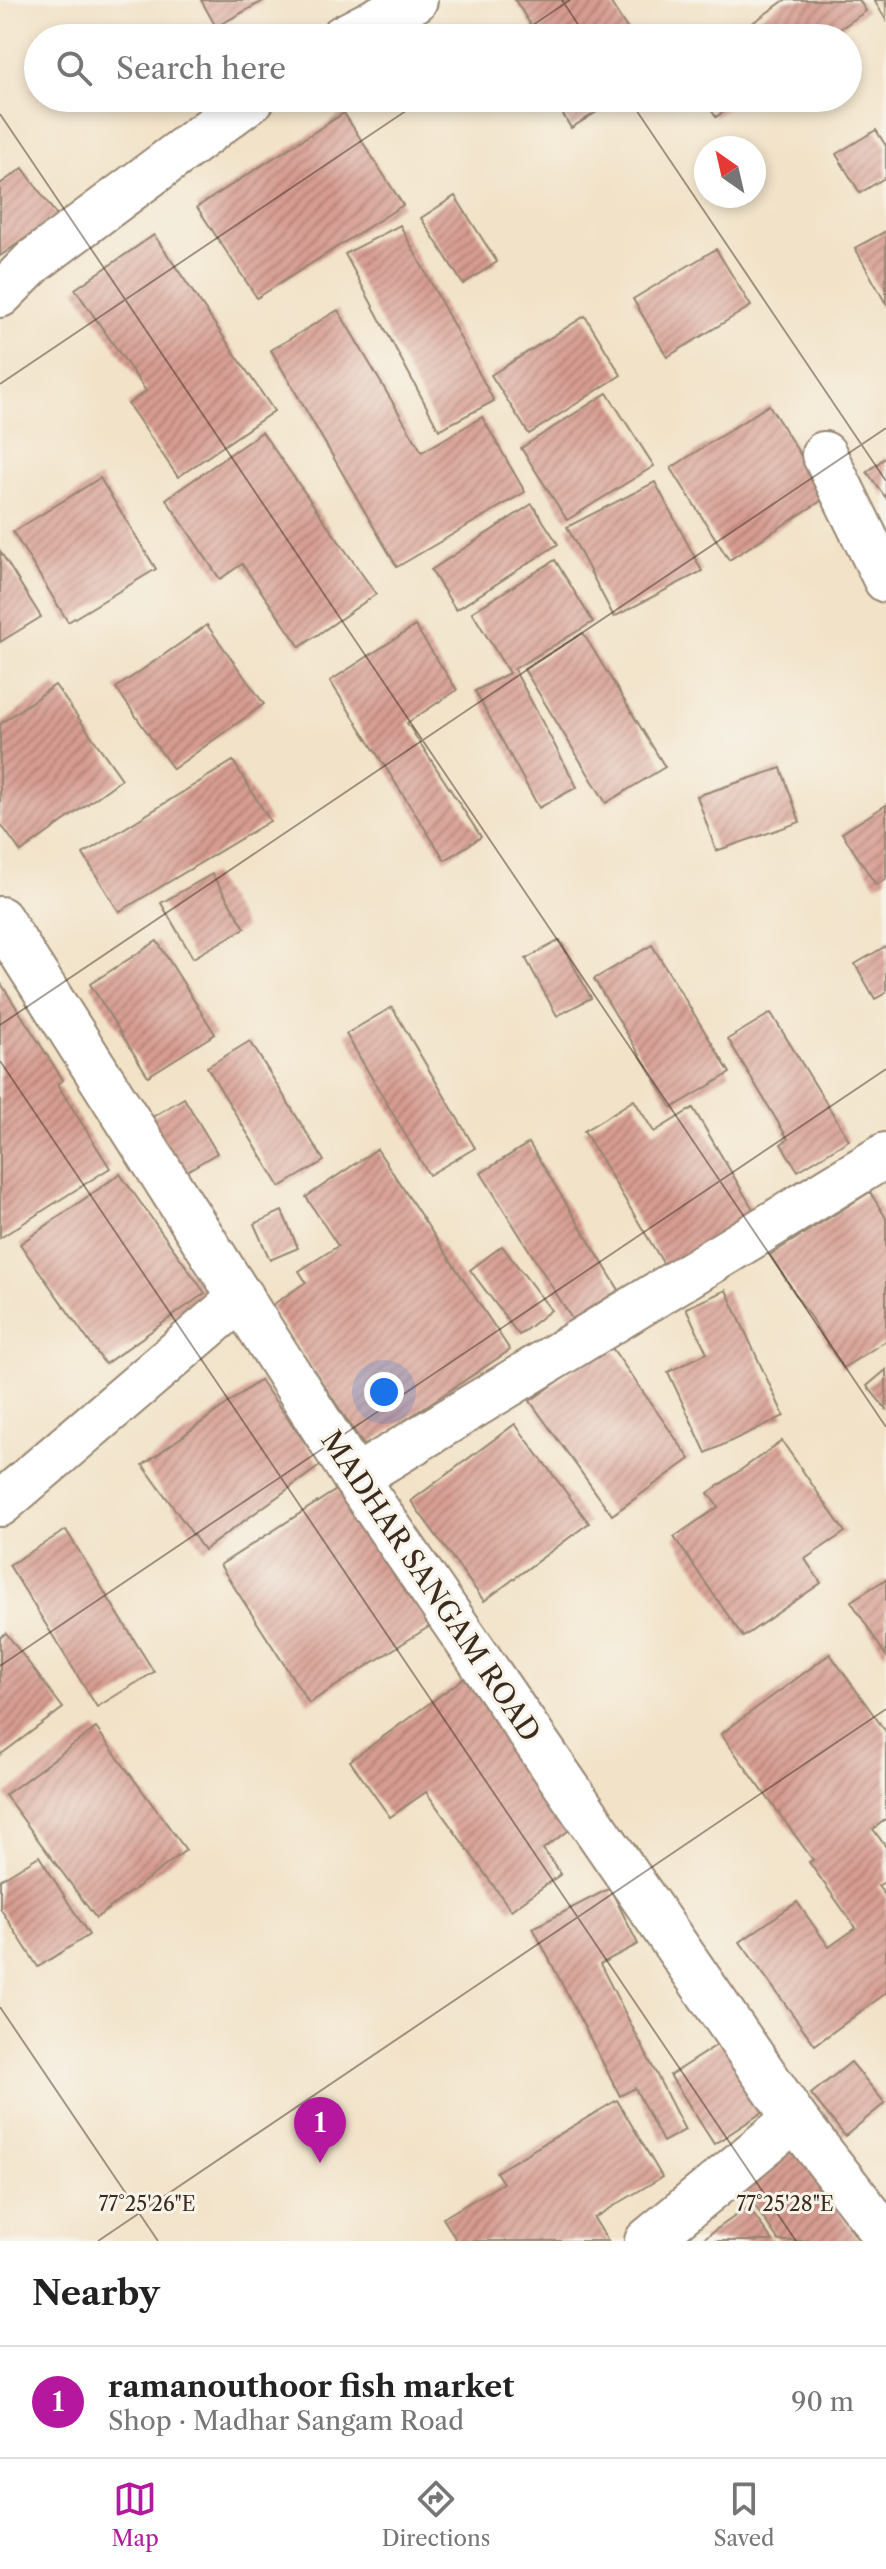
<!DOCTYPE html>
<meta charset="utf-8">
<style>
:root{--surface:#fff;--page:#f2f2f2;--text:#222;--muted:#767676;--line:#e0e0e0;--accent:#b5179e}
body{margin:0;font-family:"Libre Caslon Text",serif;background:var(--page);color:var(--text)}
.compass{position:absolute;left:694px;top:136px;width:72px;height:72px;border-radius:50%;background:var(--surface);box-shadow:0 4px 12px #0003;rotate:326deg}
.you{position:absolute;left:384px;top:1392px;width:28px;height:28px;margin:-20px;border:6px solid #fff;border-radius:50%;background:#1a73e8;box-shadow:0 0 0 12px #1a73e833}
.badge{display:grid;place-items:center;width:52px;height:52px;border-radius:50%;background:var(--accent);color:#fff;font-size:26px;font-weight:700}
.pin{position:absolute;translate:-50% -66px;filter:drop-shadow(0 2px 4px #0008)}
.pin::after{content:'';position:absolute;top:42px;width:28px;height:24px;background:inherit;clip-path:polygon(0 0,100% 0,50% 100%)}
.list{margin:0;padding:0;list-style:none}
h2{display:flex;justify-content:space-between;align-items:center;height:104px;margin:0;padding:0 32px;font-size:34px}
h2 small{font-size:26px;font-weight:400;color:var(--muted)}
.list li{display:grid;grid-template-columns:52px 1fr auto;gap:24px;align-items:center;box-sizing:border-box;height:112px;padding:0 32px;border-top:2px solid var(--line)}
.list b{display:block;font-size:30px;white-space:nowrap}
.list p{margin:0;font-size:26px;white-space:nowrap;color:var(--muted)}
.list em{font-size:26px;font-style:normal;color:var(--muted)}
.icon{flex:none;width:44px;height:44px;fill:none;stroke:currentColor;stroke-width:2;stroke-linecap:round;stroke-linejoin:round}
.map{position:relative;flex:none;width:886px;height:2241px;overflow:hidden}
.search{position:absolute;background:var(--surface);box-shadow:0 4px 12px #0003;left:24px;right:24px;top:24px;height:88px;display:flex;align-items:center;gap:20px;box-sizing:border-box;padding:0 28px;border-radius:44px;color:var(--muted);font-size:30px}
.sheet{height:216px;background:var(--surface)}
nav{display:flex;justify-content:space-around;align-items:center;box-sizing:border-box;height:112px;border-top:2px solid var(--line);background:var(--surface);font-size:22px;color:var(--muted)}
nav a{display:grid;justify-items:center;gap:4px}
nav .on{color:var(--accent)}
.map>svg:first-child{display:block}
.building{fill:url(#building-hatch)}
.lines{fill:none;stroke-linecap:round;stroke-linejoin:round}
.minor-casing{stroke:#968672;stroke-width:48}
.minor{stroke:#fff;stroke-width:44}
.ticks{fill:none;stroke:#3b2a1e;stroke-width:2;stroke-opacity:0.45}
.labels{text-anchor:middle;stroke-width:6;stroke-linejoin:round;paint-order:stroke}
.street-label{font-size:28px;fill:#3b2a1e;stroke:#f7f3e8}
.ticks-label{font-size:20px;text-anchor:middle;fill:#3b2a1e;stroke:#f7f3e8;stroke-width:6;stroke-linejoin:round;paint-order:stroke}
</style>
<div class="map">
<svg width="886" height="2241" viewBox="0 0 886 2241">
<defs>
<pattern id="building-hatch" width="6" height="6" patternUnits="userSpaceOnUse" patternTransform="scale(2)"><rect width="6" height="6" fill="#d79c91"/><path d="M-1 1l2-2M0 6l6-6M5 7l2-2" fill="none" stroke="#b07f76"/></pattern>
</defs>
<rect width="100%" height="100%" fill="#f7f3e8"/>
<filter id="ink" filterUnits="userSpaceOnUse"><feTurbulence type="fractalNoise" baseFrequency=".0125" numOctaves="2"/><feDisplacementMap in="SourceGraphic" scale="16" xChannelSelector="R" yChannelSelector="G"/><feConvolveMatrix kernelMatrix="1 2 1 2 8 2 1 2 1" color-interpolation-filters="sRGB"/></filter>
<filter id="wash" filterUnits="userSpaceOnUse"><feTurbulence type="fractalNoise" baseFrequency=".006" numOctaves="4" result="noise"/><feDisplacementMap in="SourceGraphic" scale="32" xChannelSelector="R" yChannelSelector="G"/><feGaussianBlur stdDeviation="1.8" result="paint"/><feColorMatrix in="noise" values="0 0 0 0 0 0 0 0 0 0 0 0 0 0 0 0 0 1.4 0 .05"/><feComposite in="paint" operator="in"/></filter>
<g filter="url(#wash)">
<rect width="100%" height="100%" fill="#f2e2c7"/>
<g id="blocks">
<g class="building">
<path d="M 201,0 L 265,0 L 216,27 Z"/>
<path d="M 515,0 L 609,0 L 633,38 L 539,38 Z"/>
<path d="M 785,0 L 859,0 L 866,11 L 827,38 L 731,38 Z"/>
<path d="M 874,0 L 886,0 L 886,20 Z"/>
<path d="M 553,98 L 619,98 L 571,128 Z"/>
<path d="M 703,98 L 742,98 L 716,117 Z"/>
<path d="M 344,113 L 403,205 L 257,298 L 197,207 Z"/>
<path d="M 876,130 L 886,146 L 886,177 L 860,193 L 836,154 Z"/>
<path d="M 23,168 L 57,216 L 0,256 L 0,184 Z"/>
<path d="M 455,196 L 497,262 L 463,284 L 421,218 Z"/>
<path d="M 400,225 L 494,401 L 439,430 L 345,254 Z"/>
<path d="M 886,231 L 886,304 L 855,248 Z"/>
<path d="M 154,235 L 274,411 L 178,477 L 128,404 L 146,391 L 75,289 Z"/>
<path d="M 716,249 L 751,306 L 667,357 L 633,299 Z"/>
<path d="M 338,310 L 422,452 L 482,417 L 525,492 L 397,567 L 271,350 Z"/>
<path d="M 585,316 L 621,375 L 529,434 L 491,375 Z"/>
<path d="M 607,393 L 654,466 L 567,520 L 521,448 Z"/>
<path d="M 769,405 L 827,497 L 729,560 L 671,468 Z"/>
<path d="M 262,432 L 376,594 L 300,647 L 242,564 L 220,579 L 166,499 Z"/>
<path d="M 886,457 L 886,498 L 867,472 Z"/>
<path d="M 100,478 L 156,569 L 68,622 L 13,532 Z"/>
<path d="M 655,482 L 702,571 L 614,617 L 567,527 Z"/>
<path d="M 532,504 L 558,544 L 456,610 L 431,570 Z"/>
<path d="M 0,551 L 41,617 L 0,642 Z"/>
<path d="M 555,560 L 593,622 L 514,669 L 577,787 L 539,808 L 475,691 L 509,673 L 472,612 Z"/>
<path d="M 207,625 L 264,704 L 173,769 L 116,688 Z"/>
<path d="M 415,626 L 457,690 L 407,723 L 481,837 L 445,860 L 330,681 Z"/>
<path d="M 583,633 L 665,767 L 606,803 L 524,669 Z"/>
<path d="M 55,685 L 122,779 L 21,852 L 0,823 L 0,724 Z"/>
<path d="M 233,761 L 270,821 L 119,912 L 83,854 Z"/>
<path d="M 781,768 L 800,822 L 716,851 L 697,796 Z"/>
<path d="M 886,805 L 886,879 L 876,885 L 842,833 Z"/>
<path d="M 212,874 L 245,928 L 193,958 L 161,903 Z"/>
<path d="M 560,940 L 591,998 L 557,1016 L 526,959 Z"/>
<path d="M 157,941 L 215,1034 L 148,1076 L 90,984 Z"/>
<path d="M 652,945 L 730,1073 L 672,1108 L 594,979 Z"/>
<path d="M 886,946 L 886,993 L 875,999 L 855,964 Z"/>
<path d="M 0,982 L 63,1080 L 57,1084 L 110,1168 L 0,1238 Z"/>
<path d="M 392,1007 L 475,1148 L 429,1175 L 346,1034 Z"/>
<path d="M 771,1013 L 849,1140 L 798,1171 L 781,1144 L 788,1139 L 728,1039 Z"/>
<path d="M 250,1041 L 324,1161 L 280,1187 L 207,1067 Z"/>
<path d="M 184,1098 L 217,1153 L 182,1174 L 149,1119 Z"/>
<path d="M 634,1100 L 654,1132 L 693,1108 L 756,1214 L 666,1268 L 584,1131 Z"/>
<path d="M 529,1143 L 619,1290 L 572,1319 L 481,1173 Z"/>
<path d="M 377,1149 L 510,1350 L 365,1447 L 271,1306 L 306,1282 L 299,1271 L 338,1246 L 306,1197 Z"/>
<path d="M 120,1174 L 205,1293 L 105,1364 L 20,1244 Z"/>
<path d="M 870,1192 L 886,1218 L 886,1341 L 843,1368 L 770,1255 Z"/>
<path d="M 282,1211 L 298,1248 L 270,1260 L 254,1224 Z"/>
<path d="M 502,1246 L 551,1310 L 519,1335 L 470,1270 Z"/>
<path d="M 726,1290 L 784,1416 L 706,1453 L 668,1372 L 707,1353 L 686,1308 Z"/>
<path d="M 610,1345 L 690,1459 L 612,1515 L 530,1401 Z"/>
<path d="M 886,1370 L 886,1409 L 867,1386 Z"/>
<path d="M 260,1380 L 321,1465 L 204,1550 L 143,1465 Z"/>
<path d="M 515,1424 L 589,1523 L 484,1601 L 411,1501 Z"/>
<path d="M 782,1441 L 845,1532 L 805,1559 L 821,1583 L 743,1637 L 674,1537 L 718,1507 L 708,1493 Z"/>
<path d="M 341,1487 L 430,1626 L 309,1703 L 220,1565 Z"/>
<path d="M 66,1530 L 154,1672 L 97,1707 L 9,1565 Z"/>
<path d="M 886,1579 L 886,1656 L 851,1601 Z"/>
<path d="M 6,1633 L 63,1708 L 0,1755 L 0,1638 Z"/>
<path d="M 830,1654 L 886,1732 L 886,1819 L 873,1829 L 886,1847 L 886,1881 L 878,1886 L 886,1897 L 886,1993 L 815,2045 L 740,1942 L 797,1902 L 829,1947 L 856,1928 L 809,1862 L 813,1860 L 721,1734 Z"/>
<path d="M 478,1668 L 586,1818 L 543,1849 L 561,1874 L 511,1910 L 426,1792 L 390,1817 L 350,1761 Z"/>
<path d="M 96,1728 L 186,1850 L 96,1918 L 5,1795 Z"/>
<path d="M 39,1856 L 89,1935 L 38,1967 L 0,1908 L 0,1880 Z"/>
<path d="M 610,1888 L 638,1944 L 600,1964 L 685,2130 L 663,2142 L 635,2088 L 620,2096 L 533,1928 Z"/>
<path d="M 723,2041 L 766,2110 L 714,2144 L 670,2075 Z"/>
<path d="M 851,2062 L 885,2103 L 845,2136 L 811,2094 Z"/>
<path d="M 617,2100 L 662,2177 L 594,2218 L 608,2241 L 457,2241 L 443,2218 L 503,2183 L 496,2172 Z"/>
<path d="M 795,2146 L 859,2241 L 779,2241 L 740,2184 Z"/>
<path d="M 748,2207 L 773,2241 L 700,2241 Z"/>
</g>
</g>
</g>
<g filter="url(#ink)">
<use href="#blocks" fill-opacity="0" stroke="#968672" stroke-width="2"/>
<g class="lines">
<defs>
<g id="minor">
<path d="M 342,38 L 415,0"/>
<path d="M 0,295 L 34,261 L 253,98"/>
<path d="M 824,454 L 886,580"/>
<path d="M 0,919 L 355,1478 L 795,2119 L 886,2236"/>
<path d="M 355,1478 L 886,1155"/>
<path d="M 0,1504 L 242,1297"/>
<path d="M 647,2241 L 795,2119"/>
</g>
</defs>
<use href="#minor" class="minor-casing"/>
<use href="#minor" class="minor"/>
</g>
</g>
<path class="ticks" d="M 562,0 L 587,38M 514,38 L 570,0M 628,98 L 886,481M 0,114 L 886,1427M 0,384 L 425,98M 0,1025 L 886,428M 0,1061 L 796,2241M 0,1666 L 886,1069M 0,2007 L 158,2241M 98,2241 L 886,1709"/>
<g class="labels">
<g class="street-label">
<text transform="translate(431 1586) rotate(56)" y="10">MADHAR SANGAM ROAD</text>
</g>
</g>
<g class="ticks-label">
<text x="147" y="2211">77°25'26"E</text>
<text x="785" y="2211">77°25'28"E</text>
</g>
</svg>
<svg class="compass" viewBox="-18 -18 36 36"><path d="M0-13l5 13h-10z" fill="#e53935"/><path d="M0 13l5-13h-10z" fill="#767676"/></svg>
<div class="you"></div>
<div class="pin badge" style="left:320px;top:2163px">1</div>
<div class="search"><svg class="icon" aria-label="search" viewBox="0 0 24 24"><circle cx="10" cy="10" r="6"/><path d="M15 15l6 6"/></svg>Search here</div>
</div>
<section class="sheet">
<h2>Nearby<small></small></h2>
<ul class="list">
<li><span class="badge">1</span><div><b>ramanouthoor fish market</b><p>Shop · Madhar Sangam Road</p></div><em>90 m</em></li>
</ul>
</section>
<nav>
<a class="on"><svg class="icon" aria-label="map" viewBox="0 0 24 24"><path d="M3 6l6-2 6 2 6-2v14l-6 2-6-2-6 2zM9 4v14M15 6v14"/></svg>Map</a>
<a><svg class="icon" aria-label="directions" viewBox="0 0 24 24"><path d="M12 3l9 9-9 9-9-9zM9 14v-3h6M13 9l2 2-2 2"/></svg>Directions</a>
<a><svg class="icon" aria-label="saved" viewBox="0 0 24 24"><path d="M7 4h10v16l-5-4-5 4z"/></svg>Saved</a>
</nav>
